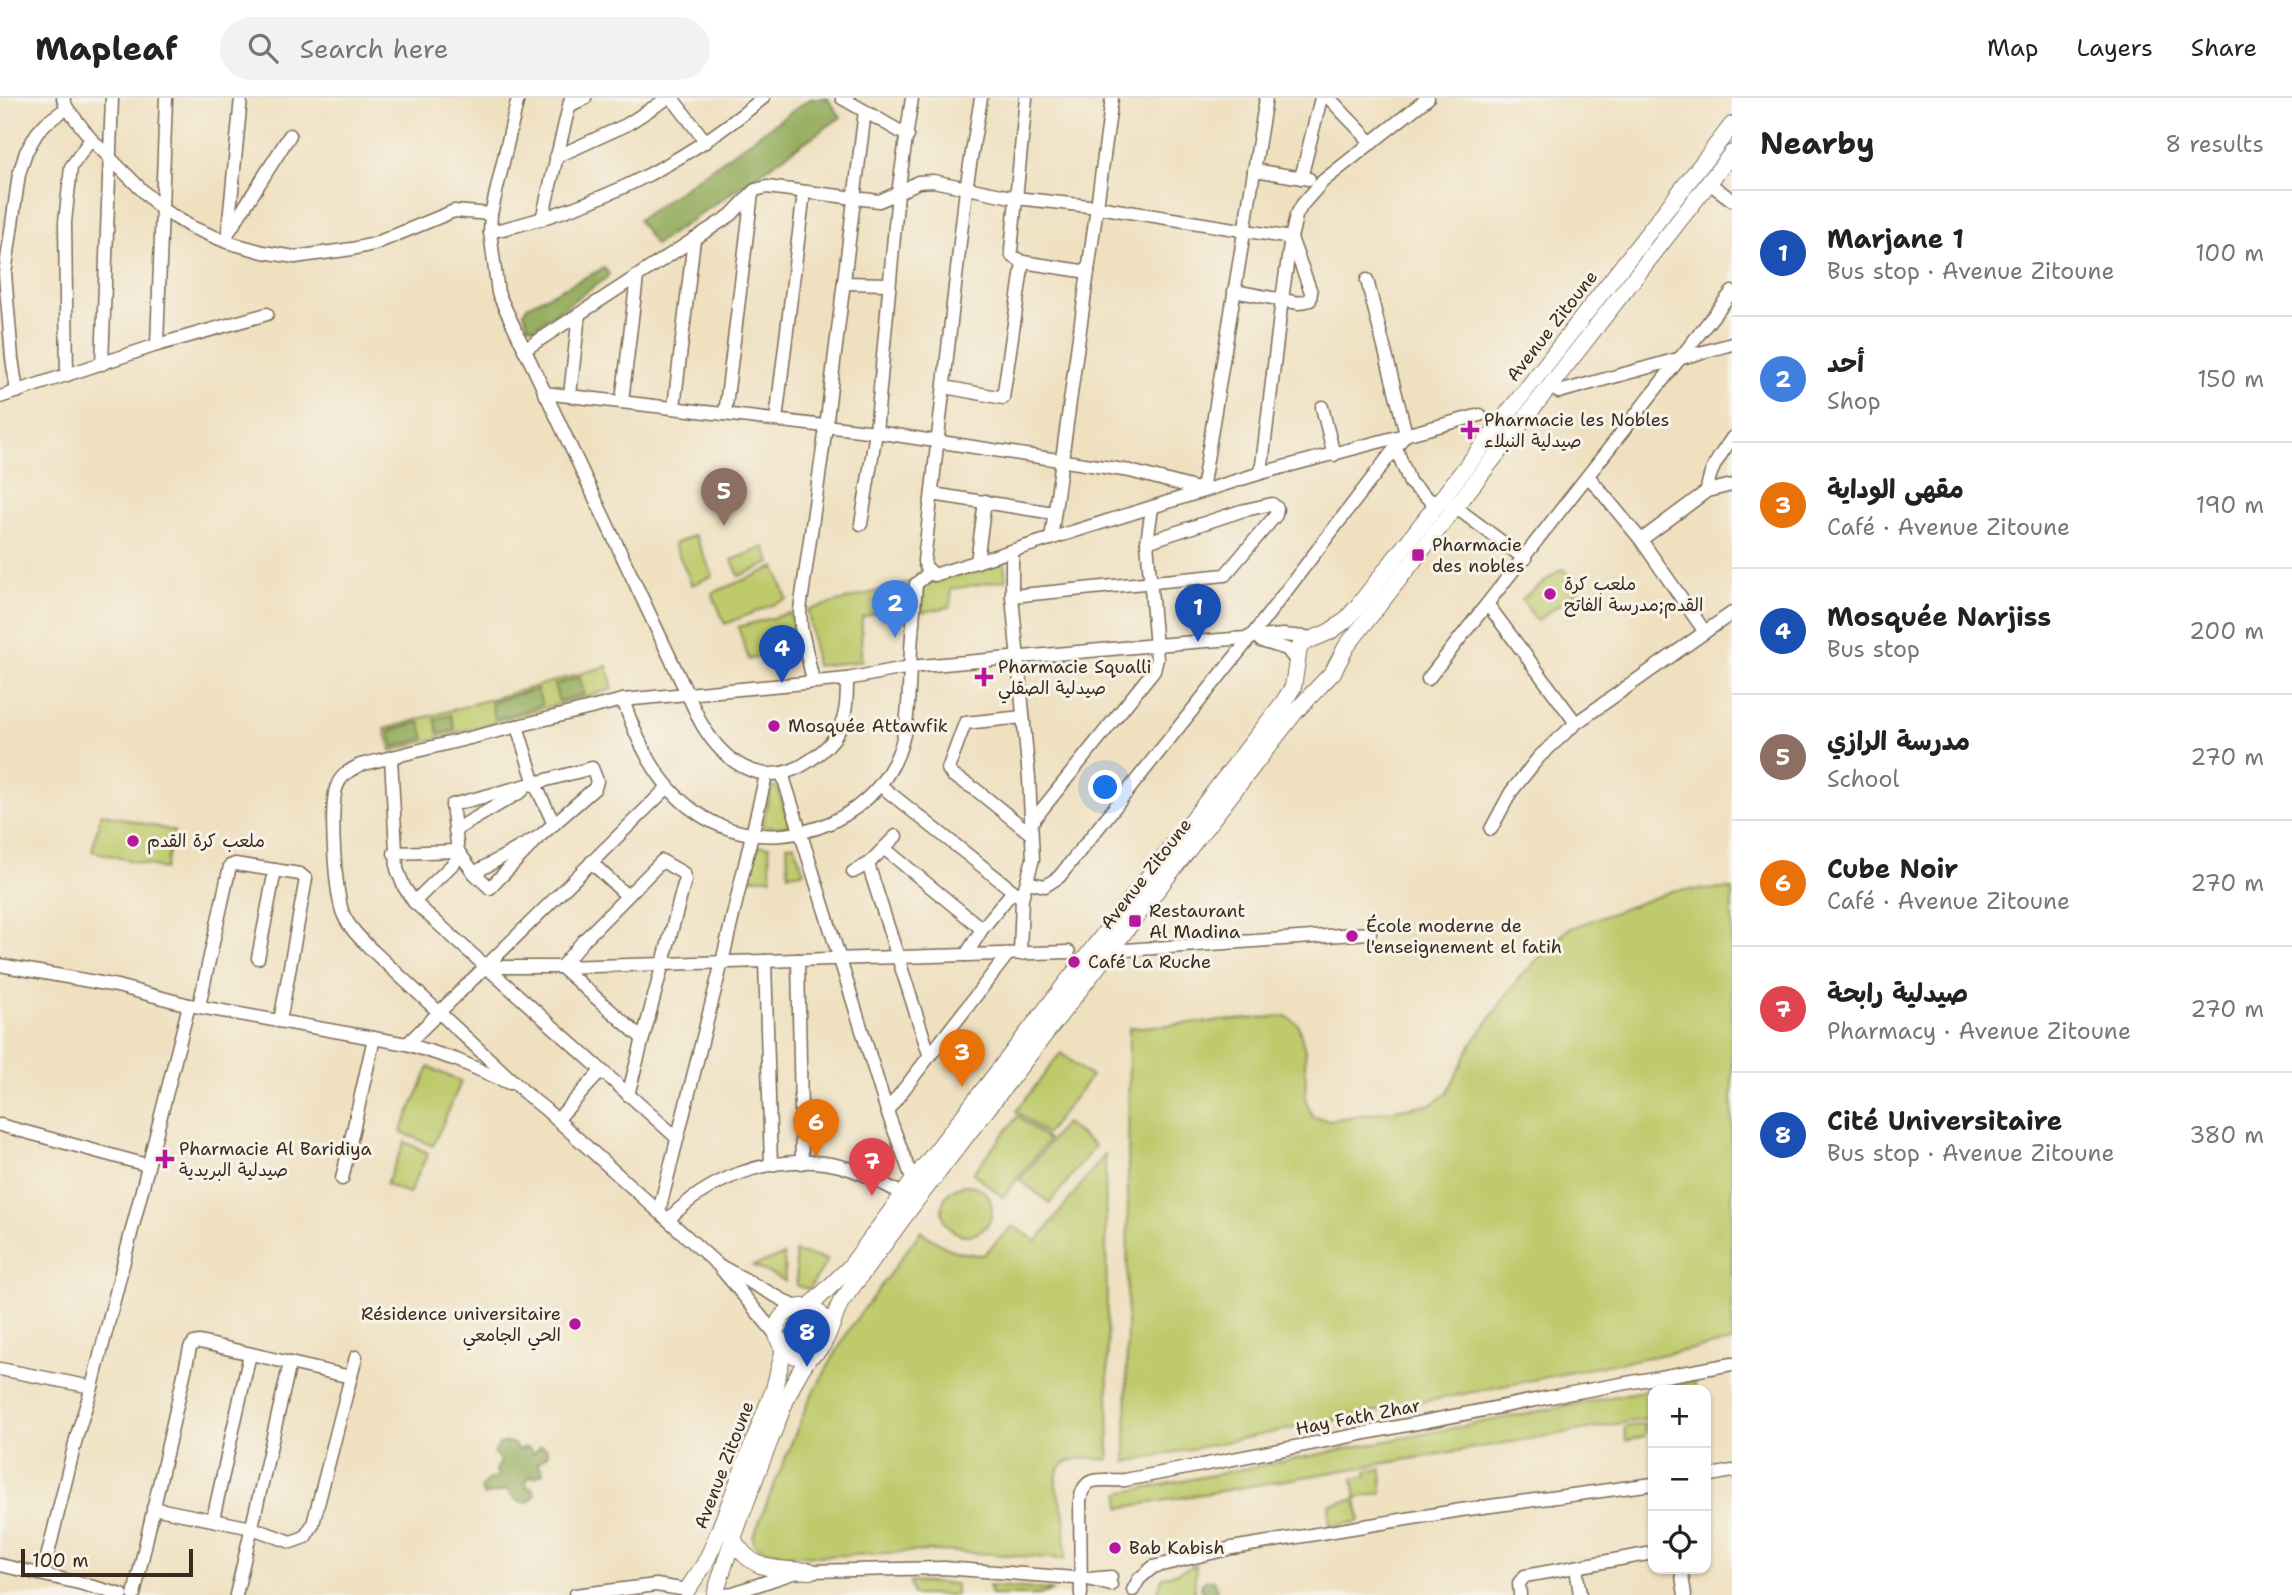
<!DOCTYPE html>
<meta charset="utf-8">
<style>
:root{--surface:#fff;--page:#f2f2f2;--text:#222;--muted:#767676;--line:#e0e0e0;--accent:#b5179e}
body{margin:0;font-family:"Shantell Sans","Playpen Sans Arabic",sans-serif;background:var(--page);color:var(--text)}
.controls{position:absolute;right:21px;bottom:21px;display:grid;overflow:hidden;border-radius:14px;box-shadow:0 2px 5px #0004}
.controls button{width:63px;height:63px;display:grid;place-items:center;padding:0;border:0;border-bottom:2px solid var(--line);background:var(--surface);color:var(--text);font:35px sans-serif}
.scale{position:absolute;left:21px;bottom:18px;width:172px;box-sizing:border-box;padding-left:7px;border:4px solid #3b2a1e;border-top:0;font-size:19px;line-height:24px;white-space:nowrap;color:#3b2a1e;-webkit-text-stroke:5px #f7f3e8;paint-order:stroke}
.you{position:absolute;left:1106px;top:690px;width:24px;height:24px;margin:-18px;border:5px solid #fff;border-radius:50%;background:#1a73e8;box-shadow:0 0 0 10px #1a73e833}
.badge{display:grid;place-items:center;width:46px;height:46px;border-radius:50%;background:var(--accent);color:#fff;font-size:23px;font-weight:700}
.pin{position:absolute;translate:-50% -58px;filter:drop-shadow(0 2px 4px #0008)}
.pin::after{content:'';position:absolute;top:37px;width:24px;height:21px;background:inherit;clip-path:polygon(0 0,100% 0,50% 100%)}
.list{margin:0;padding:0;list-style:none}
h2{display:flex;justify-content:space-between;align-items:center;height:91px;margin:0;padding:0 28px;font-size:30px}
h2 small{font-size:23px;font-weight:400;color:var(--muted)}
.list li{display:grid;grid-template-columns:46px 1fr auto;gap:21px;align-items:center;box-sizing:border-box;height:126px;padding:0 28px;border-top:2px solid var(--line)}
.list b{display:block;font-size:26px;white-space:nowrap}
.list p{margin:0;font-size:23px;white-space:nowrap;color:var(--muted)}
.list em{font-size:23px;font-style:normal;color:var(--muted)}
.icon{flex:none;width:38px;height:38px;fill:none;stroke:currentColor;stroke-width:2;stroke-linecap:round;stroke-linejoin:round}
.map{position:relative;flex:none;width:1732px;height:1497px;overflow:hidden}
header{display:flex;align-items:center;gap:42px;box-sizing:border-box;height:98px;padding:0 35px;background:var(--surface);border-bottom:2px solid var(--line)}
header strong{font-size:33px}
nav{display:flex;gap:38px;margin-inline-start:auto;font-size:24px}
.search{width:490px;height:63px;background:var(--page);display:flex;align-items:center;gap:18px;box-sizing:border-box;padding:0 24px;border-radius:38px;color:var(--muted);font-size:26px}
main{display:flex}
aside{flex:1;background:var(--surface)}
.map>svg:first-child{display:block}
.green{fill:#beca6c;stroke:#7c7a45;stroke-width:2}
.forest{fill:#96ae60;stroke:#686c3f;stroke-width:2}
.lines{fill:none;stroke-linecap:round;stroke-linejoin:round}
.minor-casing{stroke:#7a6a57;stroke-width:15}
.major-casing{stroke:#7a6a57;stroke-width:18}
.minor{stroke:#fff;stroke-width:12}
.major{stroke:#fff;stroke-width:16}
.poi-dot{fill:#b5179e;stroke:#f7f3e8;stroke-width:2.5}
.labels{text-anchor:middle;stroke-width:6;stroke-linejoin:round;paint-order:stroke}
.street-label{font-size:18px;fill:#3b2a1e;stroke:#f7f3e8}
.poi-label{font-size:18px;fill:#3b2a1e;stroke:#f7f3e8;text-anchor:start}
</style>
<header>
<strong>Mapleaf</strong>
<div class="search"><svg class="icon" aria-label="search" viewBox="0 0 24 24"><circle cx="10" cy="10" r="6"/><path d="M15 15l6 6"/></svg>Search here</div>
<nav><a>Map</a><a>Layers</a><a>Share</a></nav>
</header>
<main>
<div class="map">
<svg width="1732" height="1497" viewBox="0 0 1732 1497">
<rect width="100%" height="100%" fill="#f7f3e8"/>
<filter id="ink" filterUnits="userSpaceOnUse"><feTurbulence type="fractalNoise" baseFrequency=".0143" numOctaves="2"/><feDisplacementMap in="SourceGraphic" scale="14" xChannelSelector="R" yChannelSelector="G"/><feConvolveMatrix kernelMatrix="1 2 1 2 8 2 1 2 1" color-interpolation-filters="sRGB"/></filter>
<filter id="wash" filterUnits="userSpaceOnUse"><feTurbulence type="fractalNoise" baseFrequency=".00686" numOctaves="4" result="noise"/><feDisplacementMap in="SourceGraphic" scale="28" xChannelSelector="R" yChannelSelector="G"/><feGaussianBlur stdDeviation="1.57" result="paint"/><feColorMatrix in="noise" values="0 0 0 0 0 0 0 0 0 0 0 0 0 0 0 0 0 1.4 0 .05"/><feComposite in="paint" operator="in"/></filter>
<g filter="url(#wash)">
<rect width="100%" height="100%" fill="#efe0c0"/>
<g class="green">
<path d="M 695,437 L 713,478 L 692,487 L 674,446 Z"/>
<path d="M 765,449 L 771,465 L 739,478 L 732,462 Z"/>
<path d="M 1001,464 L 1004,465 L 1006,482 L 951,491 L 951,506 L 949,509 L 923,514 L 921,512 L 924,487 Z"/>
<path d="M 775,469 L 787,501 L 725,526 L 712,495 Z"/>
<path d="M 1563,470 L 1579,492 L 1537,523 L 1521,501 Z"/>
<path d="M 910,484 L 909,502 L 862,520 L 861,563 L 816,568 L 808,512 Z"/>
<path d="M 790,515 L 795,540 L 786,548 L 749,562 L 738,529 Z"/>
<path d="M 607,568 L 613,591 L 391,653 L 385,631 Z"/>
<path d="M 772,689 L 777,689 L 790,727 L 776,730 L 761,728 Z"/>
<path d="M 101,715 L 174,733 L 165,771 L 92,753 Z"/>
<path d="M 787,747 L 794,747 L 804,774 L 788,776 Z"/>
<path d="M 758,748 L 769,748 L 771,780 L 749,780 Z"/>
<path d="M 1732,791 L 1732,1244 L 1617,1265 L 1126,1364 L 1129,930 L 1286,918 L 1298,926 L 1305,953 L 1306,1003 L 1313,1019 L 1330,1022 L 1432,1006 L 1447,995 L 1471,947 L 1519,880 L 1568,831 L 1675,792 Z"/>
<path d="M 1061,955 L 1091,979 L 1046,1036 L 1016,1013 Z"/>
<path d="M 429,969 L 461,984 L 433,1048 L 401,1034 Z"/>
<path d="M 1018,1018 L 1048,1042 L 1003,1099 L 973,1075 Z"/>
<path d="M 1065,1025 L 1095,1048 L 1050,1105 L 1020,1082 Z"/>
<path d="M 405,1044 L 428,1055 L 409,1096 L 386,1086 Z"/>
<path d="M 1105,1056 L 1109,1362 C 1090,1360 1056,1355 1056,1384 C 1056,1395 1062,1406 1064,1417 C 1066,1431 1065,1447 1065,1461 C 1022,1459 979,1454 935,1453 C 892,1452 787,1468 754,1446 L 753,1439 L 809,1302 L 850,1230 L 921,1133 C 944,1150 954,1156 983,1157 L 1013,1128 L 1037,1143 Z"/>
<circle cx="967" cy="1112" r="25"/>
<path d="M 795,1154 L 828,1162 L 809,1191 L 797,1188 Z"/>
<path d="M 784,1157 L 785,1183 L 753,1168 Z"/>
<path d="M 1694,1283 L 1696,1292 L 1653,1292 L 1653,1320 L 1120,1410 L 1120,1395 Z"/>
<path d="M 1645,1326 L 1645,1338 L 1626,1343 L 1624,1329 Z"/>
<path d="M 1381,1371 L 1382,1395 L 1356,1400 L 1353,1381 L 1367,1378 L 1366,1373 Z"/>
<path d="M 1356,1401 L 1360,1423 L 1330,1429 L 1329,1407 Z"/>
<path d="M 1196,1467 L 1194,1497 L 1157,1497 L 1162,1480 Z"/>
<path d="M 910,1484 L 955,1486 L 956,1497 L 913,1497 Z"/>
<path d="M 989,1488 L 1053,1492 L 1039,1497 L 991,1497 Z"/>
</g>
<g class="forest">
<path d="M 811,0 L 827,0 L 841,19 L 655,147 L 638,122 Z"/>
<path d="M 604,170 L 609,176 L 606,180 L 534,230 L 528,227 L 524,214 L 527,208 Z"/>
<path d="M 580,579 L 584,596 L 559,603 L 554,587 Z"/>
<path d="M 537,591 L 542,607 L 495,621 L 491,604 Z"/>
<path d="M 451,617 L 455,632 L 439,636 L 435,621 Z"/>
<path d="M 420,624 L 425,640 L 394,649 L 389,633 Z"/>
<path d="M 507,1344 L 514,1346 L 518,1352 L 525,1349 L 530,1351 L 532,1356 L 541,1348 L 546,1350 L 548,1356 L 537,1366 L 542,1370 L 543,1375 L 535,1379 L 531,1378 L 526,1383 L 527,1389 L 533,1391 L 535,1398 L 528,1404 C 516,1405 514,1401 507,1392 L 484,1398 L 481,1391 C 485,1383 488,1380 498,1380 L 496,1372 L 501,1363 L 494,1355 L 499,1346 Z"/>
<circle cx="1209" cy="1490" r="8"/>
</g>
</g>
<g filter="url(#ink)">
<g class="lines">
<defs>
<g id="minor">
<path d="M 63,0 L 67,10 L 91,41 L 160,110 L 191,129 L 227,144 L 263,154 L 295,159 L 352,151 L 374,146 L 454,113 L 491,116"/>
<path d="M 518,0 L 491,116 L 490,134 L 498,195 L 701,625 C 726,668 767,694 812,661 C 822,654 832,645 838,634 C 847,617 847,599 847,581"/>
<path d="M 672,0 L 706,44"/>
<path d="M 842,0 L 908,38"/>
<path d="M 981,0 L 966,91 L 924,463 L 926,469 L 934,477 L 1261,375 L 1480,317"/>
<path d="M 1026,0 L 1011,152 L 1012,158 L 1023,164 L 1088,174"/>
<path d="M 1329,0 L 1372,45"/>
<path d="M 569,8 L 585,0"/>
<path d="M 556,59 L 626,27 L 668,0"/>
<path d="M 1254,72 L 1309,81"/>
<path d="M 1301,80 L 1321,0"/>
<path d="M 1709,85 L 1732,102"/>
<path d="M 542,121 L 571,0"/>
<path d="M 230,132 L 290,37"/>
<path d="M 490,134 C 593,111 681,68 763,0"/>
<path d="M 227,144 L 241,0"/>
<path d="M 844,185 L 889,186"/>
<path d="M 157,247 L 166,0"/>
<path d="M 524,252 L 731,117 L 755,92 L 767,89 L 879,103 L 898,95 L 912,0"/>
<path d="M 102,266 L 112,0"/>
<path d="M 67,277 L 65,124 L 71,69 L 91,41"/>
<path d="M 1549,288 L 1559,294 L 1732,246"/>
<path d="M 945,289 L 1003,300 L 1023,164"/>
<path d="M 17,294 L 12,260 L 5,176 L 19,76 L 26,54 L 37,35 L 46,25 L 67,10"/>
<path d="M 544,295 L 876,334 L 1130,373 L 1202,392 L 1266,0"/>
<path d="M 570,297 L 579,216"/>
<path d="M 0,299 L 157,247 L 267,216"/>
<path d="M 622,303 L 637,179"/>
<path d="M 674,309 L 694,141"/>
<path d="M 1322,309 L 1334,357"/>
<path d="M 725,316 L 752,95"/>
<path d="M 776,322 L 804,94"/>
<path d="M 1396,350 L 1410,385 L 1437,408"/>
<path d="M 1261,375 L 1282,201 L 1291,140 L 1296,118 L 1302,107 L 1323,83 L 1428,0"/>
<path d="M 1589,379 L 1641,442 L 1705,534"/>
<path d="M 1707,393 C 1709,371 1720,358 1732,340"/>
<path d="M 932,396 L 1054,415"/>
<path d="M 1443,400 L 1525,461"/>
<path d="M 861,426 L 876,334 L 898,95 L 918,84 L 933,83 L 1016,100 L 1098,109 L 1291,140 L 1311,194 L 1310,202 L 1299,205 L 1234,193"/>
<path d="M 1051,441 L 1112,0"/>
<path d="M 1641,442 L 1707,393 L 1732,387"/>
<path d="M 1012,454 L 1012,498 L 1029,680 L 1033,761 L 1022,800 L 1020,856"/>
<path d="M 977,464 L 985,403"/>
<path d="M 1012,498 L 1225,477 L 1276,417 L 1277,410 L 1272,406 L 1241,413 L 1147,444"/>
<path d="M 1488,507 L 1576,625"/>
<path d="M 1261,543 L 1287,551 L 1296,563"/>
<path d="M 1428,581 L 1732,194"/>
<path d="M 813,583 L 801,529 L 800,512 L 826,329 L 865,13"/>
<path d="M 623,602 C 637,643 657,686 693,712 C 758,761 858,736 894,665 C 909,635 908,604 910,571 C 911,543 914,515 916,486 L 930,474"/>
<path d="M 1023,619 L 965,625 L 948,671 L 952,677 L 975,691 L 1031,736"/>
<path d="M 517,628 L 535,686 L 554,726"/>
<path d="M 391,660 L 397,771 L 404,789 L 414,804 L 677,1040"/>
<path d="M 782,675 L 887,1013 L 913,1083"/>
<path d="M 881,688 L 1022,800"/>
<path d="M 1031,725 L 1154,572 L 1157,561 L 1147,444 L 1152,410"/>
<path d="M 1491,731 L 1511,694 L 1539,659 L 1576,625 L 1732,515"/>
<path d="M 455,732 L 522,693"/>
<path d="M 885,751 L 982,831"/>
<path d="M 394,755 L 458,753"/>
<path d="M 591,764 L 627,798"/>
<path d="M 868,766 L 929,956"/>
<path d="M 853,774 L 868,766 L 896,738"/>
<path d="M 474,775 L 540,738 L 595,690 L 597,683 L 592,670 L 452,707 L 458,753 L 474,775 L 490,790 L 540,738"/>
<path d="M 1027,784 L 1045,788 L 1059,779 L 1250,540 L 1406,336 L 1367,182"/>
<path d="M 414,804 L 461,758"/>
<path d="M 1111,853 L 1370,835"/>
<path d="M 966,857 L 982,831 L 1013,793"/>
<path d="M 258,860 L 275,772"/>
<path d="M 798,862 L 802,1065"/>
<path d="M 765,863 L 771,1067"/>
<path d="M 0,867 L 117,888 L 189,907 L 407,946 L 457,962 L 509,985"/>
<path d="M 485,869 L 561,869 L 1069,854"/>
<path d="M 199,908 L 230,768 L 235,766 L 300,776 L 306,781 L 280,923"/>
<path d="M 407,946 L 668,689"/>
<path d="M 525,995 L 545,1011 L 718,1167 L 777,1238"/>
<path d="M 628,997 L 685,782 L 683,775 L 662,763 L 584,842 L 561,869 L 643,941"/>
<path d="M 531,1000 L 372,852 C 362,842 350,831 344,818 C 335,800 329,707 337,688 C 341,677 350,672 360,667 L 623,602 L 847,581 L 910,569 L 1156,547 L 1283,537 L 1315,540"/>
<path d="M 887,1013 L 1008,856"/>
<path d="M 557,1022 L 601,973"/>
<path d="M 0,1027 L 147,1067"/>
<path d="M 342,1081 L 374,940"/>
<path d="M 659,1113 L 722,864 L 766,677"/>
<path d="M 668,1122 C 707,1081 767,1058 824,1065 C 852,1068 879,1084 903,1096"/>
<path d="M 724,1170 L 796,1209"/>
<path d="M 290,1265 L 351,1279"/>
<path d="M 0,1271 L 92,1289"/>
<path d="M 1706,1378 L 1732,1373"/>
<path d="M 153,1410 L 252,1430 L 291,1444 L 305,1439 L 313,1426 L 356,1259"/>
<path d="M 213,1421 L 250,1256"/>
<path d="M 0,1467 L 79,1485 L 122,1497"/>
<path d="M 1576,1469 L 1580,1497"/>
<path d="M 1681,1471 L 1685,1497"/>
<path d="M 43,1476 L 77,1337 L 92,1289 L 189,907"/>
<path d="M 1111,1487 L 1088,1481 L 1111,1479"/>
<path d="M 1133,1492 L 1139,1481 L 1153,1469 L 1232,1450 L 1461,1412 L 1653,1386"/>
<path d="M 134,1497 L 190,1250 L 194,1245 L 200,1244 L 290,1265 L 236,1497"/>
<path d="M 575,1497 L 656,1487 L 687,1492"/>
<path d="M 727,1497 L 793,1475 L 810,1473 L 944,1470 L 1088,1481"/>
<path d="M 1081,1497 L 1080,1402 C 1085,1374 1103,1384 1125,1382 L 1566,1296 L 1732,1266"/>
<path d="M 1520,1497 L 1519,1485 L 1525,1478 L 1653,1455"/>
</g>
<g id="major">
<path d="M 809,1209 L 850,1169 L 913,1083 L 1283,605 L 1293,589 L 1299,550 L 1303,545 L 1329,534 L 1345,523 L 1358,508 L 1732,27"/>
<path d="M 827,1237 C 826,1189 762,1210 780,1245 C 783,1252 790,1257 797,1258 C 826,1265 831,1222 841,1204 L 918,1100 L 1295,614 L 1333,574 L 1346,549 L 1732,55"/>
<path d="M 732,1439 C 750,1474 775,1471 810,1473"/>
<path d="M 687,1492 L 704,1467 L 713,1448 L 774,1291 L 784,1251"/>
<path d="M 715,1497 C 731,1443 750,1392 771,1340 C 782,1312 792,1282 810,1258"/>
</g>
</defs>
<use href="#minor" class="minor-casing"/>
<use href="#major" class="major-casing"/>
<use href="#minor" class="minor"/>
<use href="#major" class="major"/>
</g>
</g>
<g class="poi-dot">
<path d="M1466.5 321.5h7v7h7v7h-7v7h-7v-7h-7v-7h7z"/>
<rect x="1411" y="450" width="14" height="14" rx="3.5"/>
<circle cx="1550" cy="496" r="7"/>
<path d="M980.5 568.5h7v7h7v7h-7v7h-7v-7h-7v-7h7z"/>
<circle cx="774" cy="628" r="7"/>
<circle cx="133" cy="743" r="7"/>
<rect x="1128" y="816" width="14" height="14" rx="3.5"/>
<circle cx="1352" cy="838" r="7"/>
<circle cx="1074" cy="864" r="7"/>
<path d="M161.5 1050.5h7v7h7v7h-7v7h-7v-7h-7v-7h7z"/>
<circle cx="575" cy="1226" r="7"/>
<circle cx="1115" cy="1450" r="7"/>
</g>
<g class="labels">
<g class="street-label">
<text transform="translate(1552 228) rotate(-52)" y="6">Avenue Zitoune</text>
<text transform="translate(1146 776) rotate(-52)" y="6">Avenue Zitoune</text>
<text transform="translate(1358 1319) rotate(-11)" y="6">Hay Fath Zhar</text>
<text transform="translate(724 1367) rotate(-69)" y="6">Avenue Zitoune</text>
</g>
<g class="poi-label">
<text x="1484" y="328">Pharmacie les Nobles<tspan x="1484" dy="21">صيدلية النبلاء</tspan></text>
<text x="1432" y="453">Pharmacie<tspan x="1432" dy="21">des nobles</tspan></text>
<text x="1564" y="492">ملعب كرة<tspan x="1564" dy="21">القدم;مدرسة الفاتح</tspan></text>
<text x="998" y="575">Pharmacie Squalli<tspan x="998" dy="21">صيدلية الصقلي</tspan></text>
<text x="788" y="634">Mosquée Attawfik</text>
<text x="147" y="749">ملعب كرة القدم</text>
<text x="1149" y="819">Restaurant<tspan x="1149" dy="21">Al Madina</tspan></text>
<text x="1366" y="834">École moderne de<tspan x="1366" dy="21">l'enseignement el fatih</tspan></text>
<text x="1088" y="870">Café La Ruche</text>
<text x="179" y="1057">Pharmacie Al Baridiya<tspan x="179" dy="21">صيدلية البريدية</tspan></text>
<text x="561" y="1222" text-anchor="end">Résidence universitaire<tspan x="561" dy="21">الحي الجامعي</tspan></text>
<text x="1129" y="1456">Bab Kabish</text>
</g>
</g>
</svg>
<div class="controls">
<button>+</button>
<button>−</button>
<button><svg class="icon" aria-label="locate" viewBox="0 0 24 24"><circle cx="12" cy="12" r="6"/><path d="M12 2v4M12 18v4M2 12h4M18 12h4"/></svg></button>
</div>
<div class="scale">100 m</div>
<div class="you"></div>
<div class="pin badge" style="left:1198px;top:544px;background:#1a4fb4">1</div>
<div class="pin badge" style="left:895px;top:540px;background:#3f7fe0">2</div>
<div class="pin badge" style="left:962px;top:989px;background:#e8710a">3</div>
<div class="pin badge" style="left:782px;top:585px;background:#1a4fb4">4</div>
<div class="pin badge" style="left:724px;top:428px;background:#8d6e63">5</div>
<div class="pin badge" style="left:816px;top:1059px;background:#e8710a">6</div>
<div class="pin badge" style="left:872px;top:1098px;background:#e0444e">7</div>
<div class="pin badge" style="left:807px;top:1269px;background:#1a4fb4">8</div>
</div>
<aside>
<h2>Nearby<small>8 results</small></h2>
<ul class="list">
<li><span class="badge" style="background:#1a4fb4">1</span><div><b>Marjane 1</b><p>Bus stop · Avenue Zitoune</p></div><em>100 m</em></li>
<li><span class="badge" style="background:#3f7fe0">2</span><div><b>أحد</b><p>Shop</p></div><em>150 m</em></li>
<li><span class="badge" style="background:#e8710a">3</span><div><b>مقهى الوداية</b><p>Café · Avenue Zitoune</p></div><em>190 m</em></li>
<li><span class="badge" style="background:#1a4fb4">4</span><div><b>Mosquée Narjiss</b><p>Bus stop</p></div><em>200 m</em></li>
<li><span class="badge" style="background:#8d6e63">5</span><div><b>مدرسة الرازي</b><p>School</p></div><em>270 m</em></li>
<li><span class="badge" style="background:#e8710a">6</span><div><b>Cube Noir</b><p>Café · Avenue Zitoune</p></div><em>270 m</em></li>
<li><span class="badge" style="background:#e0444e">7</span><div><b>صيدلية رابحة</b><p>Pharmacy · Avenue Zitoune</p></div><em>270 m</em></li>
<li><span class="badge" style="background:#1a4fb4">8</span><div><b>Cité Universitaire</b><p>Bus stop · Avenue Zitoune</p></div><em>380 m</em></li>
</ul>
</aside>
</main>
